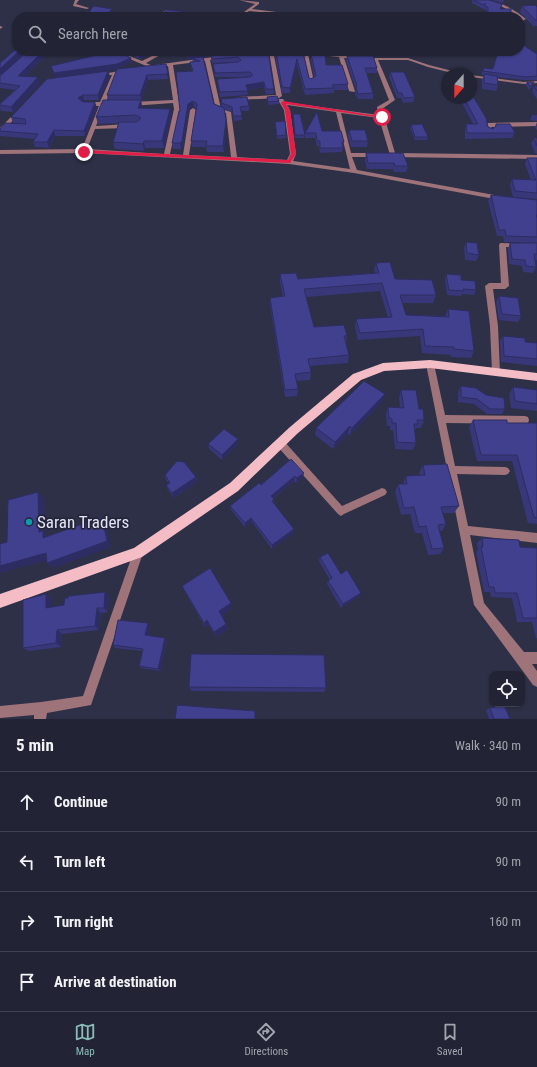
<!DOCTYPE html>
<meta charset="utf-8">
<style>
:root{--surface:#222435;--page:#2a2c3d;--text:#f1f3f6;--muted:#a2a4ad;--line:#3f4150;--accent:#8bbbb9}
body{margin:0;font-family:"Roboto Condensed",sans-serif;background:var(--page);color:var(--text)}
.controls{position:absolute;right:12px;bottom:12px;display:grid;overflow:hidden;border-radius:8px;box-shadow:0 1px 3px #0004}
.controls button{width:36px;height:36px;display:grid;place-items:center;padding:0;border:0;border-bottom:1px solid var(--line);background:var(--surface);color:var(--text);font:20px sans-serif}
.compass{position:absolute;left:441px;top:68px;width:36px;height:36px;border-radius:50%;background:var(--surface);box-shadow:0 1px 3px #0004;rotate:201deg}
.stop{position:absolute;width:12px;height:12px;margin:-9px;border:3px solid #e11d48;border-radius:50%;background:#fff}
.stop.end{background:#e11d48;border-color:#fff;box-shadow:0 1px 4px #0008}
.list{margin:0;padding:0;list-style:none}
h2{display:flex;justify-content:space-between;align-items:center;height:52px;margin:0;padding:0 16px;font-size:17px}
h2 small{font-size:13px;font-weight:400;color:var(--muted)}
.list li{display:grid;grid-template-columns:26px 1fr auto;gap:12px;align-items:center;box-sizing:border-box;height:60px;padding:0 16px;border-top:1px solid var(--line)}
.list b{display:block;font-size:15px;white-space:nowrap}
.list em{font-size:13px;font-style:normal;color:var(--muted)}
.icon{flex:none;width:22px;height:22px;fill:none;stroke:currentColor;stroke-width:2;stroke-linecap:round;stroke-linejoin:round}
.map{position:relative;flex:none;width:537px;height:719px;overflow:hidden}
.search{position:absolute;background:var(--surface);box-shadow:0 1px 3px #0004;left:12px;right:12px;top:12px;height:44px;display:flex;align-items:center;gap:10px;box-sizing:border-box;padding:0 14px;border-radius:16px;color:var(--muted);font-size:15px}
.sheet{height:292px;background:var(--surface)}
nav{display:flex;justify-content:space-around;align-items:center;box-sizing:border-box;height:56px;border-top:1px solid var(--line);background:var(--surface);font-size:11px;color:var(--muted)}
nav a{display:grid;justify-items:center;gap:2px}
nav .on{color:var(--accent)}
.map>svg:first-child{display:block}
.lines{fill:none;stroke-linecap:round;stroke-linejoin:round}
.minor{fill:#9e737a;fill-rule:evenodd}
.primary{fill:#f4bdc6;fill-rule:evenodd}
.wall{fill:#38377a}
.shaded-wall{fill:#2e2d63}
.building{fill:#41408e;stroke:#2e2d63}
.route{fill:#e11d48}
.culture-dot{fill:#0f9aa8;stroke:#25263c;stroke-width:1.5}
.labels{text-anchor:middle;stroke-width:3.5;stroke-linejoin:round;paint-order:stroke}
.near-poi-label{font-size:17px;fill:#e4e6f5;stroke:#25263c;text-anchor:start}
</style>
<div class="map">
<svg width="537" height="719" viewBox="0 0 537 719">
<rect width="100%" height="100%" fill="#2e3047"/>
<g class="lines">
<g class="minor">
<path d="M 75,0 L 79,0 L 76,4 L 89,8 L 87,9 L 73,6 Z"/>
<path d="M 239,0 L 259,2 L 259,4 L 252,9 L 318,17 L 304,17 L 249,11 L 242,17 L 237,17 L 255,4 Z"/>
<path d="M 482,0 C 498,0 514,9 526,19 L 520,22 L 520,17 L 501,6 Z"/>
<path d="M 167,10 L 209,16 L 211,17 C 197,17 183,13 169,13 C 163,12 158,17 151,17 Z"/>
<path d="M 0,26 L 3,27 L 0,29 Z"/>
<path d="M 111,51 L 117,51 L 142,61 L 162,51 L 167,51 L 146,63 L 153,66 L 153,68 L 151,68 Z"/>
<path d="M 228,51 L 232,51 L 233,54 L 230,57 L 210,60 L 221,109 L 231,112 L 237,157 L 287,160 L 290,154 L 284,110 L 278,100 L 279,99 L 283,99 L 285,102 L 378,115 L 377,107 L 389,100 L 373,59 L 375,58 L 408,58 L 429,65 L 464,74 L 456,74 L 428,67 L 408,60 L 378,60 L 395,100 L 382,109 L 395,153 L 537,155 L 537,159 L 393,157 L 390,155 L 379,118 L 341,113 L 351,153 L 377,153 L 380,155 L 377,157 L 352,157 L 357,170 L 500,196 L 503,198 L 500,200 L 354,173 L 289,164 L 84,153 L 0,154 L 0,150 L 82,149 L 99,106 L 85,106 L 82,104 L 85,102 L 100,102 L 112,75 L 99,76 L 97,75 L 125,70 L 127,70 L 127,72 L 117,74 L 106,102 L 111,102 L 114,104 L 111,106 L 104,106 L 96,126 L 127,124 L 130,126 L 127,128 L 95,129 L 87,149 L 164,154 L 174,109 L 173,103 L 131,106 L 128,104 L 131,102 L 173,100 L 168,66 L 157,67 L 155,67 L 155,65 L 227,55 L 229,54 ZM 205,61 L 216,110 L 226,113 L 231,157 L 189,155 L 196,110 L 193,108 L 190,110 L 183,155 L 170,154 L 180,109 L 173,65 ZM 287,105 L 336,112 L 350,169 L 293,161 L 296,154 L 290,110 Z"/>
<path d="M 269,51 L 273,51 L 282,96 L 279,98 L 236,100 L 235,99 L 238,97 L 276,95 Z"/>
<path d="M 303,51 L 359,57 L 359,58 L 357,59 L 344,58 L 355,91 L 354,92 L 349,91 L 339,57 L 308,54 L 314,82 L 310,83 Z"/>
<path d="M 471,75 L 524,82 L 537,81 L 537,83 L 524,84 L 471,77 Z"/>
<path d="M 17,111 L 22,112 L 0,133 L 0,128 Z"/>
<path d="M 537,122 L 537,126 L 491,127 L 493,131 L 490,133 L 487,131 L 485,125 L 488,123 Z"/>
<path d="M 500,243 L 537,244 L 537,248 L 506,247 L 509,286 L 505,289 L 493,289 L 498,326 L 500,372 L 499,374 L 493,374 L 492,372 L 490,326 L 485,286 L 489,283 L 501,283 L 499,245 Z"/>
<path d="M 430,361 L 433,362 L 434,364 L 445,415 L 525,416 L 528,417 L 529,420 L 528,423 L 525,424 L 446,423 L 455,466 L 505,467 L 508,468 L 510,471 L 508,474 L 505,475 L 457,474 L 468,526 L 537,533 L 537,543 L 470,535 L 484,603 L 524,652 L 537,652 L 537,664 L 532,664 L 537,671 L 537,687 L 533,685 L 474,605 L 426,364 L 427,362 Z"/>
<path d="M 280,439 L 283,440 L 342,506 L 382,488 L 385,489 L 387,492 L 385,495 L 344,514 L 341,516 L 338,514 L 277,446 L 276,443 L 277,440 Z"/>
<path d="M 138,548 L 142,549 L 143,553 L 91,705 L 47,713 L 46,719 L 34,719 L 34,715 L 0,718 L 0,706 L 41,702 L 83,696 L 133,553 L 134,549 Z"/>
</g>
<path class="primary" d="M 430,360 L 537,373 L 537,381 L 430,368 L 384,371 L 361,380 L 298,433 L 238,491 L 142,557 L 0,608 L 0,594 L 134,548 L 230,483 L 290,427 L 353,374 L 383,363 Z"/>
</g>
<g class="wall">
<path d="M 472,0 L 489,0 L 511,17 L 487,17 L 487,11 L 484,9 L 484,7 L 483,9 L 472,3 Z"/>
<path d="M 492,0 L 504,0 L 503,3 Z"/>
<path d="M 522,6 L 537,7 L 537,26 L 533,26 L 520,12 Z"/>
<path d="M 121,51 L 158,51 L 140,59 Z"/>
<path d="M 164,51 L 227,51 L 227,54 L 203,57 L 214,104 L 222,107 L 221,99 L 249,106 L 249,111 L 241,111 L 242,120 L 234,121 L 232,112 L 224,109 L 226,126 L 224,152 L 207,152 L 206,147 L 192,147 L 191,141 L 196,109 L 194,107 L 189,110 L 183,147 L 181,149 L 173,149 L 172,143 L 192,71 L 191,68 L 190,62 L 193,62 L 192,59 L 188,59 L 185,51 L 174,57 L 165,54 Z"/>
<path d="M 233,51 L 274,89 L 274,94 L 266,94 L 264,87 L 247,90 L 248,95 L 220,97 L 217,83 L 217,79 L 250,77 L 215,77 L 213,64 L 238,62 L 212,63 L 211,56 L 231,53 Z"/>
<path d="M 275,51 L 290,52 L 303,52 L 309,78 L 311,79 L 314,77 L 311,60 L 311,54 L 326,65 L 348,84 L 347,90 L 334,90 L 334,93 L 305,95 L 297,65 L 290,93 L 282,93 L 275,55 Z"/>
<path d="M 353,51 L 366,51 L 374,53 L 374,55 L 354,55 Z"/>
<path d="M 41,53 L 43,58 L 24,77 L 40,83 L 13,112 L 1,111 L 0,108 L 0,104 L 15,90 L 0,88 L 0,76 Z"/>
<path d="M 537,54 L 537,80 L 524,80 L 497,77 L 498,85 L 496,91 L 482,89 L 482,80 L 484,75 L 482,75 L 482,72 L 484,68 L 493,69 Z"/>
<path d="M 347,56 L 377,68 L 377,73 L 367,73 L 373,93 L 373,99 L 358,99 L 355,93 L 356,89 L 346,61 Z"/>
<path d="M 166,64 L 168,79 L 148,80 L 141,100 L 142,108 L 171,117 L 164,148 L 145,148 L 144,151 L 115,149 L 113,142 L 119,123 L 98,124 L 96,117 L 108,100 L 107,95 Z"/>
<path d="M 390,72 L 415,97 L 413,102 L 403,103 L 401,98 L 397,98 L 389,77 Z"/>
<path d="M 110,76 L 99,100 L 84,100 L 82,102 L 97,108 L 85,136 L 55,136 L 49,148 L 35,147 L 33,142 L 35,139 L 0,136 L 0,129 L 18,123 L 13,123 L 11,117 Z"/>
<path d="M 527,82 L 533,85 L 529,90 L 526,85 Z"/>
<path d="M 534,86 L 537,91 L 537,99 L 532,92 Z"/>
<path d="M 267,97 L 279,101 L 279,104 L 268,105 Z"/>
<path d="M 463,98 L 474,98 L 488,127 L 493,129 L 495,127 L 496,124 L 515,133 L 512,138 L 465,139 L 465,130 L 466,124 L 473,124 L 462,103 Z"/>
<path d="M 293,114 L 305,135 L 304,138 L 295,138 Z"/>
<path d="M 532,115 L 537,115 L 537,121 L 530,120 Z"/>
<path d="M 275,122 L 286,135 L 286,138 L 277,139 Z"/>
<path d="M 537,122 L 537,130 L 535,128 Z"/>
<path d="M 411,125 L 428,137 L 427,140 L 415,140 L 410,128 Z"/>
<path d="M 349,130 L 368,141 L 367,147 L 351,147 L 348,136 Z"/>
<path d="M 322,131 L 344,142 L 342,152 L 320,153 L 319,146 L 317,146 L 315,138 L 305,138 L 305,133 Z"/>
<path d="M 534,138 L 537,138 L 537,154 L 535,153 L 531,144 Z"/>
<path d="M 366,153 L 408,166 L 406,172 L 394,172 L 393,169 L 367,169 L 365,160 Z"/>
<path d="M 527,158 L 537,158 L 537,199 L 513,197 L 510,185 L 512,179 L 531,180 L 525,164 Z"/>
<path d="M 491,195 L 537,200 L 537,243 L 504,242 L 503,236 L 497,236 L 488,201 Z"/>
<path d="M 466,242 L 479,255 L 476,261 L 465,260 L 464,248 Z"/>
<path d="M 510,243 L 537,243 L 537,260 L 535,260 L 536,267 L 533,273 L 523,272 L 522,266 L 509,264 L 508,249 Z"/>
<path d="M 376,263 L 395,279 L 436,295 L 433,303 L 403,303 L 406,315 L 445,316 L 448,309 L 474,351 L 471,358 L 451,357 L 451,355 L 422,353 L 420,336 L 358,340 L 355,327 L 356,319 L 388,318 L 380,291 L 306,297 L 314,327 L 347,336 L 346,343 L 349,355 L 348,363 L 310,366 L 311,372 L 310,380 L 296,381 L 298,389 L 297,396 L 285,397 L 270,305 L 270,298 L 283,297 L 280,282 L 280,274 L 298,279 L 375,273 L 374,270 Z"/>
<path d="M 446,274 L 461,280 L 476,290 L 474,295 L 462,294 L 461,296 L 447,295 L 445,279 Z"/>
<path d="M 499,296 L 521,316 L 518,322 L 499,320 L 496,302 Z"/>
<path d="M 503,336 L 525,342 L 537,343 L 537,366 L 501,362 L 500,341 Z"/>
<path d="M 461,386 L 505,409 L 502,414 L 487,414 L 474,404 L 458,402 L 458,392 Z"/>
<path d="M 513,387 L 537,390 L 537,411 L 511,408 L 509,394 Z"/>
<path d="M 401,390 L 419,409 L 424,420 L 421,428 L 416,428 L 415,431 L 416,443 L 413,450 L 395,449 L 393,430 L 390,430 L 390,426 L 387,426 L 386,415 L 388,407 L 400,408 L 399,398 Z"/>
<path d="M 382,402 L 350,435 L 348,434 L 333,449 L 315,435 L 316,428 Z"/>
<path d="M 473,420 L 507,423 L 537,423 L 537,524 L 528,523 L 512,461 L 477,461 L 469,427 Z"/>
<path d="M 208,444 L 238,444 L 222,460 L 209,449 Z"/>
<path d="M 291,459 L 303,477 L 296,483 L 294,481 L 274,498 L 274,503 L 294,533 L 272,549 L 252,522 L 245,527 L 231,510 L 230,506 L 261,485 Z"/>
<path d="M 423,465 L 459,506 L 454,513 L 443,513 L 446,524 L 442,531 L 440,531 L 444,548 L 440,554 L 428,555 L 422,533 L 415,533 L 410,514 L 401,515 L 395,492 L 398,484 L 403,484 L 406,476 L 420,475 L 419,473 Z"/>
<path d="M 165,475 L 196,477 L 197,482 L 174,498 L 168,490 L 166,485 L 169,484 L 166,480 Z"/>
<path d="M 482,538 L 520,547 L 537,548 L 537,638 L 536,638 L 532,622 L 517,622 L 512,598 L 491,597 L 490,592 L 484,592 L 476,552 L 478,550 L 477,543 Z"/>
<path d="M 320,557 L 341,574 L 361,593 L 360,596 L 341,608 L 327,584 L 328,581 L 330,580 L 319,561 Z"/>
<path d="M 182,586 L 232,608 L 222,615 L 228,629 L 216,637 L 209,625 L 205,627 L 185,592 Z"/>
<path d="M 105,592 L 109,597 L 108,612 L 101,613 L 99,630 L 62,634 L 61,647 L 29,651 L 23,648 L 46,594 L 51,599 L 51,607 L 64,605 L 68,598 Z"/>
<path d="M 150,627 L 148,635 L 167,641 L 160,671 L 141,668 L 139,666 L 143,651 L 115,648 L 113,645 Z"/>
<path d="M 189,687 L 326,688 L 324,692 L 192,691 Z"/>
<path d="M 490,708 L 510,719 L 489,719 L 486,710 Z"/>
</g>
<g class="shaded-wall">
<path d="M 112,9 L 113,13 L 110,17 L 105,17 Z"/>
<path d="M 195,13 L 196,17 L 190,17 L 190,15 Z"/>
<path d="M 19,51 L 20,51 L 22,56 L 0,76 L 0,60 L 2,65 Z"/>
<path d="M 146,51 L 158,51 L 140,59 L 139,54 Z"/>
<path d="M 176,51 L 185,51 L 174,57 L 173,52 Z"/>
<path d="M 211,51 L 227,51 L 227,54 L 188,59 L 187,54 Z"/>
<path d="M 41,53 L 43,58 L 19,82 L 18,76 Z"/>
<path d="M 131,58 L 132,62 L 118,69 L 56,78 L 54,73 Z"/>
<path d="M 297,59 L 297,65 L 290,93 L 290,88 Z"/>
<path d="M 108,71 L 110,76 L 99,100 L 98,95 Z"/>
<path d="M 147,75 L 148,80 L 141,100 L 140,95 Z"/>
<path d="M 38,77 L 40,83 L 13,112 L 11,107 Z"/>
<path d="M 264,82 L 264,87 L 247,90 L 246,85 Z"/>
<path d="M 83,95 L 84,100 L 80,104 L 78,98 Z"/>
<path d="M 141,100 L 142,107 L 140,116 L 138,108 Z"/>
<path d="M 193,101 L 194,107 L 189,110 L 183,147 L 181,149 L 180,143 L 188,104 Z"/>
<path d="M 95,102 L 97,108 L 85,136 L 84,131 Z"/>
<path d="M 170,109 L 171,117 L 164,148 L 162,141 Z"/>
<path d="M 226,120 L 226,126 L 224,152 L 223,146 Z"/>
<path d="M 54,130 L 55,136 L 49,148 L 47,142 Z"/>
<path d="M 144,141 L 145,148 L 144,151 L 143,144 Z"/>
<path d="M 385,394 L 382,402 L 350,435 L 352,428 Z"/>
<path d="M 350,426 L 348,434 L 333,449 L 335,442 Z"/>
<path d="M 238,439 L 238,444 L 222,460 L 222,455 Z"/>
<path d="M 304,473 L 303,477 L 296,483 L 297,478 Z"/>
<path d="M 295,476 L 294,481 L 271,500 L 271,496 Z"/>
<path d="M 196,477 L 197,482 L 174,498 L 172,493 Z"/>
<path d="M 38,492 L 44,499 L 45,534 L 48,538 L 49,544 L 39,532 Z"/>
<path d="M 102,517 L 106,524 L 111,547 L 53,568 L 47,563 Z"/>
<path d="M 251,518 L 252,522 L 245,527 L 245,523 Z"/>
<path d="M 294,529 L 294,533 L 272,549 L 272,545 Z"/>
<path d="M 46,553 L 51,559 L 0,573 L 0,566 Z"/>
<path d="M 105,592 L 109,597 L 108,612 L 104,608 Z"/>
<path d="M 361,593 L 360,596 L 341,608 L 343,604 Z"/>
<path d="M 46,594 L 51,599 L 51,612 L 46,608 Z"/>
<path d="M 231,603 L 232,608 L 221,616 L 219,611 Z"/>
<path d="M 97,608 L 101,613 L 99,630 L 95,626 Z"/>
<path d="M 207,620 L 209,625 L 205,627 L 204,623 Z"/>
<path d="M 148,623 L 150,627 L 148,638 L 145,635 Z"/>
<path d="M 226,624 L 228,629 L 216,637 L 214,632 Z"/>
<path d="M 57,630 L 62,634 L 61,647 L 56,643 Z"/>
<path d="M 165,638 L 167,641 L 160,671 L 158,669 Z"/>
</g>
<g class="building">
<path d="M 473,0 L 489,0 L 502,4 L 500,9 L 511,9 L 511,17 L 488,17 L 488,7 L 485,6 L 485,3 L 484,5 Z"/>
<path d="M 535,5 L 537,7 L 537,20 L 535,20 L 522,6 Z"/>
<path d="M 94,6 L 112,9 L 105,17 L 88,17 L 91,9 Z"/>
<path d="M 169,10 L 195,13 L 190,15 L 195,17 L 152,17 Z"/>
<path d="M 520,43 L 537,54 L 537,76 L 525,77 L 483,71 L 484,68 L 493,69 L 498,51 L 520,51 Z"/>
<path d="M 15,50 L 19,51 L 0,69 L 0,63 Z"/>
<path d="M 28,51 L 41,53 L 18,76 L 38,77 L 11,107 L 0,105 L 0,104 L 20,86 L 0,83 L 0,76 Z"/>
<path d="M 110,51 L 117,51 L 131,58 L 117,64 L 54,73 L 51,66 L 110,52 L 108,52 Z"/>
<path d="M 132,51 L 146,51 L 139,54 Z"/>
<path d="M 186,51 L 211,51 L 187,54 Z"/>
<path d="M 233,51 L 268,51 L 274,89 L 266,89 L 264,82 L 246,85 L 248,91 L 220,92 L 217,79 L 250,77 L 253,75 L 250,72 L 215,73 L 213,64 L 238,62 L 241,60 L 238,57 L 212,59 L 211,56 L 231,53 Z"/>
<path d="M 276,51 L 290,51 L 290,52 L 303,52 L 309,78 L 311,79 L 316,76 L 311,54 L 325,54 L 326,65 L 342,65 L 348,84 L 332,85 L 334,88 L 305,89 L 297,59 L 290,88 L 282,87 Z"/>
<path d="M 354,51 L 374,51 L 374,53 L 355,52 Z"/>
<path d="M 347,56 L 373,56 L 377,68 L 365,68 L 373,93 L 358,94 L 356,88 L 357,85 Z"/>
<path d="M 203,57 L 214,104 L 224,108 L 226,120 L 223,146 L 206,146 L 207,141 L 191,141 L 197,104 L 193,101 L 188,104 L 182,141 L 180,143 L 172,143 L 179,111 L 180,111 L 176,72 L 193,71 L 190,62 L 200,61 L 192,58 Z"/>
<path d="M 166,64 L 168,74 L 147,75 L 140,95 L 107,95 L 117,69 Z"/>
<path d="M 108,71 L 98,95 L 83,95 L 78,98 L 83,102 L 95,102 L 84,131 L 54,130 L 47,142 L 33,142 L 38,134 L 0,131 L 0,129 L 5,123 L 26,124 L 25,119 L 11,117 L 47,79 Z"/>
<path d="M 390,72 L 404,72 L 415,97 L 404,98 L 402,93 L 398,93 Z"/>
<path d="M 484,74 L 497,76 L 498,85 L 484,83 Z"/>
<path d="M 527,82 L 534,82 L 530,87 Z"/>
<path d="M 534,86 L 537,86 L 537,91 Z"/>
<path d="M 277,96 L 279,101 L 268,102 L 267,97 Z"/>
<path d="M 247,97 L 249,106 L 240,107 L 242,116 L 233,116 L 232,107 L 222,103 L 221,99 Z"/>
<path d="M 464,98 L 474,98 L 486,118 L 488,127 L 493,129 L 496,126 L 496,124 L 510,124 L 515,133 L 467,133 L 466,124 L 478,124 Z"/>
<path d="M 103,100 L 141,100 L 138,108 L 170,109 L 162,141 L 144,141 L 143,144 L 113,142 L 119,122 L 137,122 L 141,118 L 136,115 L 96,117 Z"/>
<path d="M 317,112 L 322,131 L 341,131 L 344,142 L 342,142 L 343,148 L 320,148 L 320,141 L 317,141 L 316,133 L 305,133 Z"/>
<path d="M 293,114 L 300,114 L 305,135 L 295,135 Z"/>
<path d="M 285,121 L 286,135 L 277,136 L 275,122 Z"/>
<path d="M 422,124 L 428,137 L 415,137 L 411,125 Z"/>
<path d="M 349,130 L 365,130 L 368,141 L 352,141 Z"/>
<path d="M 534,138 L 537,138 L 537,146 Z"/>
<path d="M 366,153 L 403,153 L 408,166 L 395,166 L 394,163 L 368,163 Z"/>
<path d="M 527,158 L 537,158 L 537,193 L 515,191 L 512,179 L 536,180 Z"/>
<path d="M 491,195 L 537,200 L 537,215 L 536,215 L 537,218 L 537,237 L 506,236 L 505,230 L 499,230 Z"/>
<path d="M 466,242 L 477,243 L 479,255 L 467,253 Z"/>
<path d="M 510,243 L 537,243 L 537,254 L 534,254 L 536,267 L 526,266 L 525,260 L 512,259 Z"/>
<path d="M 390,262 L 395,279 L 432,280 L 436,295 L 400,295 L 406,315 L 449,317 L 448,309 L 469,311 L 474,351 L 454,349 L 454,347 L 425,346 L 423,329 L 360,333 L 356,319 L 392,317 L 382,283 L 304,289 L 314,327 L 344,325 L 347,336 L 344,336 L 349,355 L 308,359 L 311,372 L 295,374 L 298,389 L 285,390 L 270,298 L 285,296 L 280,274 L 296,273 L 298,279 L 379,273 L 376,263 Z"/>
<path d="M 446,274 L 461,275 L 461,280 L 475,281 L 476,290 L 463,289 L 463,291 L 449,290 Z"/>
<path d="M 499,296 L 518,298 L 521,316 L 502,314 Z"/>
<path d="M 503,336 L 525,338 L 525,342 L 537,343 L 537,359 L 504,356 Z"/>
<path d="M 364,381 L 385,394 L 352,428 L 350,426 L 335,442 L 316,428 Z"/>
<path d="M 461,386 L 476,388 L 486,395 L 504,398 L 505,409 L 490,409 L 477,399 L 461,397 Z"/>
<path d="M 513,387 L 537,390 L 537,404 L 515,401 Z"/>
<path d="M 401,390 L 416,390 L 419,409 L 423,409 L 424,420 L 417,420 L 418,424 L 414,424 L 416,443 L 397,442 L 396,423 L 392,423 L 392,419 L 389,418 L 388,407 L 404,408 Z"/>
<path d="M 473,420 L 507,420 L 507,423 L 537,423 L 537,518 L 534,517 L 517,455 L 481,455 Z"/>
<path d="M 224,429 L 238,439 L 222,455 L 208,444 Z"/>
<path d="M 291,459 L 304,473 L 297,478 L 295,476 L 271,496 L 274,499 L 272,501 L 294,529 L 272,545 L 251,518 L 245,523 L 230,506 L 259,483 L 261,485 Z"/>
<path d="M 177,461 L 184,462 L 196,477 L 172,493 L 166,485 L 170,483 L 165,475 Z"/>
<path d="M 447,464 L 459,506 L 441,507 L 446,524 L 438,525 L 444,548 L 432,549 L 426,526 L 419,527 L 414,507 L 404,508 L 398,484 L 407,484 L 406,476 L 425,475 L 423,465 Z"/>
<path d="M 38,492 L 39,532 L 43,531 L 43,538 L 102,517 L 107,541 L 47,563 L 46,553 L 0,566 L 0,544 L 7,542 L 8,500 Z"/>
<path d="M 482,538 L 519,540 L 520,547 L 537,548 L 537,618 L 523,618 L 517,593 L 495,593 L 494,587 L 489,587 L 481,547 L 483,547 Z"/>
<path d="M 328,553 L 341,574 L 347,570 L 361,593 L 343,604 L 328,581 L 332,578 L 320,557 Z"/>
<path d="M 210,568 L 231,603 L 219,611 L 226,624 L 214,632 L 207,620 L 204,623 L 182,586 Z"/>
<path d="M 105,592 L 104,608 L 97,608 L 95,626 L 57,630 L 56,643 L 23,648 L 23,600 L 46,594 L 46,608 L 64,605 L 65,598 L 68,598 L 69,596 Z"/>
<path d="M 118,620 L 148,623 L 145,635 L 165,638 L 158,669 L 139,666 L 143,649 L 113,645 Z"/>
<path d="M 191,654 L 324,655 L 326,688 L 189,687 Z"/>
<path d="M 177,705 L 255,711 L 255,719 L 175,719 Z"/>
<path d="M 504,705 L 510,719 L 494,719 L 490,708 Z"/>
</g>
<path class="route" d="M 283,101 L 384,117 L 382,118 L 286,104 L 290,110 L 296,154 L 290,163 L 84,153 L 81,152 L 84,150 L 288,160 L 291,154 L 285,110 L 281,103 Z"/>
<circle class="culture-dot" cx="29" cy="522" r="4"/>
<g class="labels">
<g class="near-poi-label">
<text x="37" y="528">Saran Traders</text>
</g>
</g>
</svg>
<div class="controls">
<button><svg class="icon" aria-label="locate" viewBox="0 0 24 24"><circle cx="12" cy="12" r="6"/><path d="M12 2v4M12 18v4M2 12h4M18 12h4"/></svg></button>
</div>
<svg class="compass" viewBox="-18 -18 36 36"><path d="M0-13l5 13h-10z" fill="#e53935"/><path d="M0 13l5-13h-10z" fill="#a2a4ad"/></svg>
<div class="stop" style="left:382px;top:117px"></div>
<div class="stop end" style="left:84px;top:152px"></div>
<div class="search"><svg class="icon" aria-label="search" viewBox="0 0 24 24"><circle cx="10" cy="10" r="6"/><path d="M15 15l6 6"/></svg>Search here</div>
</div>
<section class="sheet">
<h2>5 min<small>Walk · 340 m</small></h2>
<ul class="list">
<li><svg class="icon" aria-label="ahead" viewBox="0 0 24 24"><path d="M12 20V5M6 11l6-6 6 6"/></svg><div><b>Continue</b></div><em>90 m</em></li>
<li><svg class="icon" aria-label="left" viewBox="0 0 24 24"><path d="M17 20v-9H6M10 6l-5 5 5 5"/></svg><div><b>Turn left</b></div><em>90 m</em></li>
<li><svg class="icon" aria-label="right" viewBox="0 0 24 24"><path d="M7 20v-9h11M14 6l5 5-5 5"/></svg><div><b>Turn right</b></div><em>160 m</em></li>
<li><svg class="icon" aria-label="arrive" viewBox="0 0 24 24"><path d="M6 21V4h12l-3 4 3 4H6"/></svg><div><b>Arrive at destination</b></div></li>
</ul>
</section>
<nav>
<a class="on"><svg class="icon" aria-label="map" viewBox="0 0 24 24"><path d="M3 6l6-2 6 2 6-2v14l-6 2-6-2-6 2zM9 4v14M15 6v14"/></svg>Map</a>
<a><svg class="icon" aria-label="directions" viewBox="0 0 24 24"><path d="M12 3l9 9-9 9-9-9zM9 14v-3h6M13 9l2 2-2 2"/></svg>Directions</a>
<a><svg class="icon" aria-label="saved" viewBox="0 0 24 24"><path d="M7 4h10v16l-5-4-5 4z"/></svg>Saved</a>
</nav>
